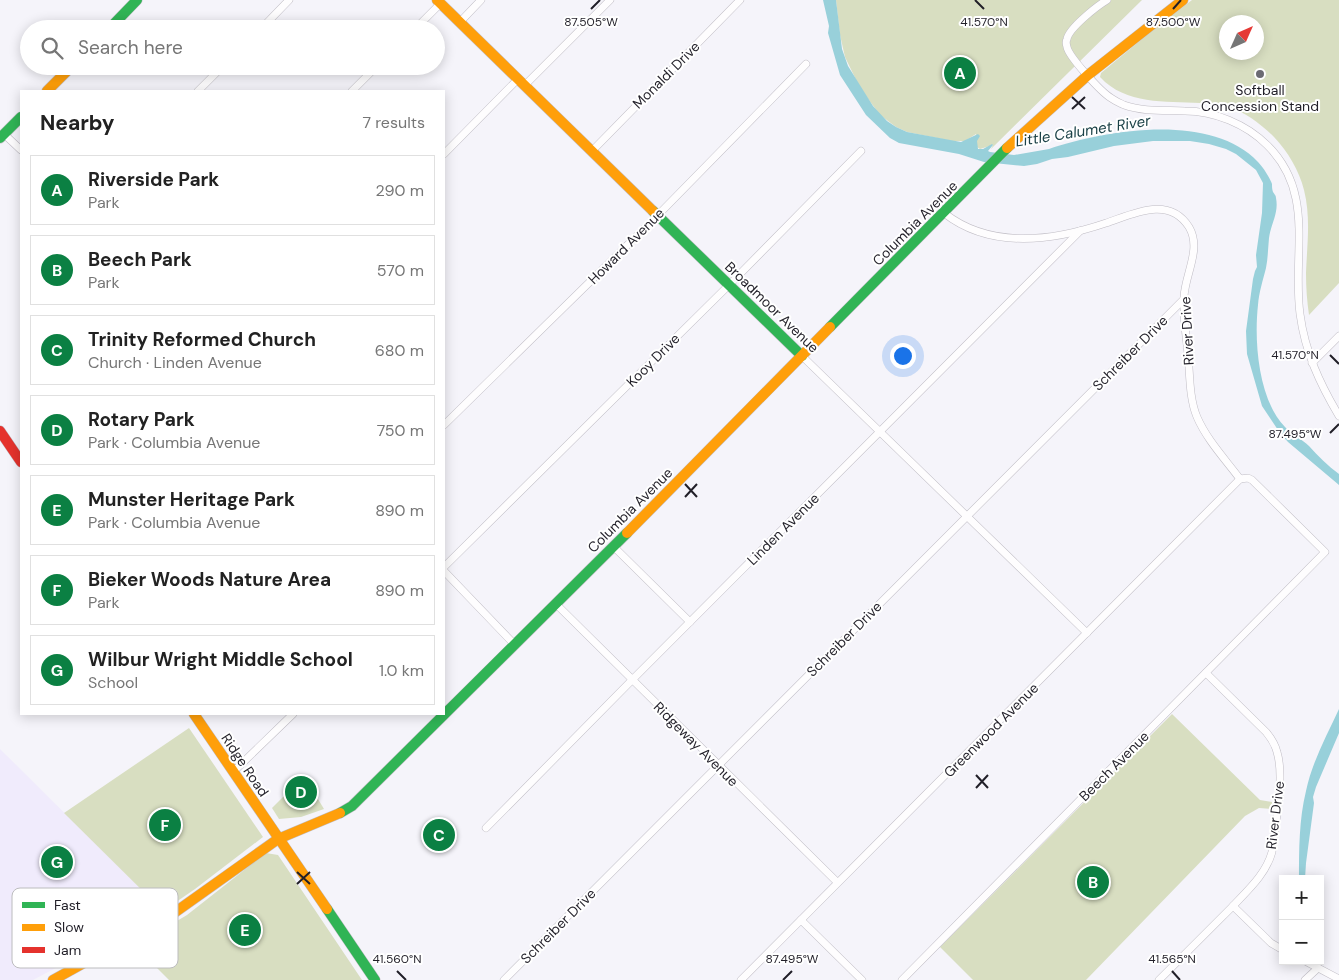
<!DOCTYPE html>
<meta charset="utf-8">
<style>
:root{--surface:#fff;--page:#f2f2f2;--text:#222;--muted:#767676;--line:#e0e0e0;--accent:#0b8043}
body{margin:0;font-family:"DM Sans",sans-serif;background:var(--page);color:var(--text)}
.controls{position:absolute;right:15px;bottom:15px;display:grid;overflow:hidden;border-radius:0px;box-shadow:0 2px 12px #0003}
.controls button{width:45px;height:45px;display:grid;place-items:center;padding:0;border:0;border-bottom:1px solid var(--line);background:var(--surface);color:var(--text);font:25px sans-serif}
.compass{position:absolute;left:1219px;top:15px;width:45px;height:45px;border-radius:50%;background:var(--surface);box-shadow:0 2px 12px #0003;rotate:45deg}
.you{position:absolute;left:902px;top:355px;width:18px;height:18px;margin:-12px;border:4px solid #fff;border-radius:50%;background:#1a73e8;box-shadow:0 0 0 8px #1a73e833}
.badge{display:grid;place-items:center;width:32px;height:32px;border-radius:50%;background:var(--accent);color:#fff;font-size:16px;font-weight:700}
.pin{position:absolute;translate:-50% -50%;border:2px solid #fff;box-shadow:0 1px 5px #0006}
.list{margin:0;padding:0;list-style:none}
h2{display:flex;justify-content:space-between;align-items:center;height:65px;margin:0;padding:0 20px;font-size:21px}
h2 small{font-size:16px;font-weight:400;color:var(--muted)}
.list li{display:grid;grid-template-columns:32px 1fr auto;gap:15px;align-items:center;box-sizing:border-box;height:70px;margin:0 10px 10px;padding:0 10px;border:1px solid var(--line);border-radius:0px}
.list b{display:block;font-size:19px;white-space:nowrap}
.list p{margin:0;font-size:16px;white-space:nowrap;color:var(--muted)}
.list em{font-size:16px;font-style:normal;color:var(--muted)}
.icon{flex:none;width:28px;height:28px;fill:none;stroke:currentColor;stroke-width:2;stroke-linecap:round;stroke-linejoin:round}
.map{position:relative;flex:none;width:1339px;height:980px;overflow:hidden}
.search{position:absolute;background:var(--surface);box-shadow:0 2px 12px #0003;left:20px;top:20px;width:425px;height:55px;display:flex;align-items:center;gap:12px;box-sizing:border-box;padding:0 18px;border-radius:28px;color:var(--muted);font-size:19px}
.panel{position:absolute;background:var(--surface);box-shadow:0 2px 12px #0003;left:20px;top:90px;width:425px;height:625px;border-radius:0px}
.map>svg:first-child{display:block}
.built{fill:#f0ebfc}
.green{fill:#d8dec1;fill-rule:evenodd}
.water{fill:#98d0da}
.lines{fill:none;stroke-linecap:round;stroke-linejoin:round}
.street-casing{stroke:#bfbcc4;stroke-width:8}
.fast-casing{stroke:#bfbcc4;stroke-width:11}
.slow-casing{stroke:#bfbcc4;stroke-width:11}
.jam-casing{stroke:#bfbcc4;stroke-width:11}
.street{stroke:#fefdfe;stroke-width:7}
.fast{stroke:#30b455;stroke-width:10}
.slow{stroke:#ff9f0a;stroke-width:10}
.jam{stroke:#e5322d;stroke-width:10}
.ticks{fill:none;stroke:#211f28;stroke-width:2}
.poi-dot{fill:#6b6a72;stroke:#fff;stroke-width:2}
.labels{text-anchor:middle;stroke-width:4;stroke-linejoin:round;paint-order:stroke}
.street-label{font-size:14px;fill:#211f28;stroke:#fff}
.poi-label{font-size:14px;fill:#211f28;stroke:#fff}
.water-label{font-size:15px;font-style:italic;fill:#1c4248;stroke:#fff}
.key{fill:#fff;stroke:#bcbcbe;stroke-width:1}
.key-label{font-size:14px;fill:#211f28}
.ticks-label{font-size:12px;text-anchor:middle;fill:#211f28;stroke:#fff;stroke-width:4;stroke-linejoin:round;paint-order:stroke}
</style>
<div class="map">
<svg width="1339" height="980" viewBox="0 0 1339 980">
<rect width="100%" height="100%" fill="#f5f4fa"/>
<path class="built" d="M 0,749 L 163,911 L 33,980 L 0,980 Z"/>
<g class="green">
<path d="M 836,0 L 1142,0 L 991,149 L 993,145 L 980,149 L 977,147 L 976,134 L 965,141 L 952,141 L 907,132 L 896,127 L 880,115 L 860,88 L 845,57 L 840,35 Z"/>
<path d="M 1192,0 L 1339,0 L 1339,283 L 1309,315 C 1307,301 1306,288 1306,273 C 1307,245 1311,218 1304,190 C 1299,170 1288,152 1274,137 C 1261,124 1245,112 1227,106 C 1219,103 1209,103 1200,103 C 1165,101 1126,105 1100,77 L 1101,73 L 1159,25 ZM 1226,22 L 1256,22 L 1256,52 L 1226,52 Z"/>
<path d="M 1172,714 L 1260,800 L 1272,802 L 1272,809 L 1259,808 L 1245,816 L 1086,980 L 973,980 L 940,947 Z"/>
<path d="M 189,728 L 263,837 L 195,889 L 163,911 L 64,813 Z"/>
<path d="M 304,776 L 324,809 L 301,817 L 279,819 L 272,808 Z"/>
<path d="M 266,853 L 278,855 L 362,980 L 169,980 L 135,946 L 187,915 Z"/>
</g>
<g class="water">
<path d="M 823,0 L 836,0 L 842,49 L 848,66 L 873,106 L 887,121 L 896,127 L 907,132 L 961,142 L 978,134 L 980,136 L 977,141 L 978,149 L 983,149 L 992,144 L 993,145 L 988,151 L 990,152 L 1014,155 L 1049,149 C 1106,130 1211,112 1258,162 C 1263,167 1270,178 1272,184 C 1272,187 1272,189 1273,192 C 1274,194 1276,195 1276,198 C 1279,213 1271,223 1269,238 C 1268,248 1268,258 1266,268 C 1263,280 1259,292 1258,305 C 1254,341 1258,399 1285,427 C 1292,435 1302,439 1309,446 C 1318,456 1328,466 1339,474 L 1339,485 L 1288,442 L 1280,433 L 1262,406 L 1247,354 L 1246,331 L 1253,279 L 1255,271 L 1257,267 L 1256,255 L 1262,213 L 1263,183 L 1256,170 L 1236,154 L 1226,149 L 1209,144 L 1190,141 L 1153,141 L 1114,146 L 1068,157 L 1052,159 L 1037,164 L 1024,166 L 984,162 L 959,154 L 899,143 L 890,138 L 866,115 L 840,75 L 828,33 L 829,26 Z"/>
<path d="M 1339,709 L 1339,733 L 1316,787 L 1313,797 L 1314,803 L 1306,863 L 1305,879 L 1299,879 C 1299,850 1299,819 1306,791 C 1312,762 1327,735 1339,709 Z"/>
</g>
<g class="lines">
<defs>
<g id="street">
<path d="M 1107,0 C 1097,6 1069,28 1067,39 C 1066,41 1066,44 1067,47 C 1069,57 1101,92 1111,98 C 1115,101 1120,103 1124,105 C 1144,112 1165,110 1185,111 C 1214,111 1246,124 1267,145 C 1316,193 1292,254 1300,314 C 1305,352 1320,384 1339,416"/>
<path d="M 460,22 L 481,0"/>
<path d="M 261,29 L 289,0"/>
<path d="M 415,29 L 441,3"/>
<path d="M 525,85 L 610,0"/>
<path d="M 198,91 L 223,66"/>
<path d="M 352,91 L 377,66"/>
<path d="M 4,134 L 21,150"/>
<path d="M 592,151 L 740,0"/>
<path d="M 444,154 L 518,79"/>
<path d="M 802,356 L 1087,633"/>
<path d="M 1312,363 L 1339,336"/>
<path d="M 444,425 L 658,215 L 806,64"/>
<path d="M 613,546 L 690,622"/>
<path d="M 444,567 L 729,285 L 861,151"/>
<path d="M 444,571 L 514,644"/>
<path d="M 556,604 L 837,882"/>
<path d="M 1206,673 L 1266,732 C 1271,738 1275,744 1277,752 C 1285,778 1275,823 1272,852 C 1266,874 1248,890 1233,906 L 1271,943 L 1283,950"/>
<path d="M 233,772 L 293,714"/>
<path d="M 486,828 L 632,680 L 1080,231"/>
<path d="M 801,920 L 862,980"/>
<path d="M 1305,961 L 1339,979"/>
<path d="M 504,980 L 1184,299"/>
<path d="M 741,980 L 1240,479"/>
<path d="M 902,980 L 1325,552 L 1252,480 L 1248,478 L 1240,479 C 1225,459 1207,440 1197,417 C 1189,398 1190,374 1188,354 C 1186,335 1183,316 1184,297 C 1185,274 1202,249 1189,227 C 1169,195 1133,214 1106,223 C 1053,241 991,250 944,213"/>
<path d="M 1159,980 L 1233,906"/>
<path d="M 1305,980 L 1318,968"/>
</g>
<g id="fast">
<path d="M 109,29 L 137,0"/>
<path d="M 0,138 L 21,117"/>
<path d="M 653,211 L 802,356"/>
<path d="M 830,327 L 1007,148"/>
<path d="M 340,813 L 352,806 L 627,533"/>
<path d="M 327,909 L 375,980"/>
</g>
<g id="slow">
<path d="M 437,0 L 653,211"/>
<path d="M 47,91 L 72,66"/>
<path d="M 1007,148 L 1088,75 L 1183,0"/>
<path d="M 627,533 L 830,327"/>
<path d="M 194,714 L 327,909"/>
<path d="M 53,980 L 174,913 L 278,839 L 340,813"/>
</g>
<path id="jam" d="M 0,431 L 21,462"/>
</defs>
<use href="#street" class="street-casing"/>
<use href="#fast" class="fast-casing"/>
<use href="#slow" class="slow-casing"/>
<use href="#jam" class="jam-casing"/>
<use href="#street" class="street"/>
<use href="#fast" class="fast"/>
<use href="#slow" class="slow"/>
<use href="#jam" class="jam"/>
</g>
<path class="ticks" d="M 975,0 L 984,9M 591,9 L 600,0M 1173,9 L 1181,0M 1072,97 L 1085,109M 1072,109 L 1085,97M 1330,355 L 1339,364M 1330,433 L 1339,424M 685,484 L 697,497M 685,497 L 697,484M 976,775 L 988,788M 976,788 L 988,775M 297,872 L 310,884M 297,884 L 310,872M 397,971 L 406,980M 1172,971 L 1180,980M 783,980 L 792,971"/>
<circle class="poi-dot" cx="1260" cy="74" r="5"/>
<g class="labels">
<g class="street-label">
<text transform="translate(666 75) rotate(-45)" y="5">Monaldi Drive</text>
<text transform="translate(915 223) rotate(-45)" y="5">Columbia Avenue</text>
<text transform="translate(626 246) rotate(-45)" y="5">Howard Avenue</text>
<text transform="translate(772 307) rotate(44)" y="5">Broadmoor Avenue</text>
<text transform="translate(1187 331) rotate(-93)" y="5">River Drive</text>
<text transform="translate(1130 353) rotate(-45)" y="5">Schreiber Drive</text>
<text transform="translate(653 360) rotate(-45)" y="5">Kooy Drive</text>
<text transform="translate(630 510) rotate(-45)" y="5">Columbia Avenue</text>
<text transform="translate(783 529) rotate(-45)" y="5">Linden Avenue</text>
<text transform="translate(844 639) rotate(-45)" y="5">Schreiber Drive</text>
<text transform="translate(991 730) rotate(-45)" y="5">Greenwood Avenue</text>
<text transform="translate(696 744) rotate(45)" y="5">Ridgeway Avenue</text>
<text transform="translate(245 765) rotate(56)" y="5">Ridge Road</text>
<text transform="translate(1114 766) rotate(-45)" y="5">Beech Avenue</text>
<text transform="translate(1275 815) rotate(-83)" y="5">River Drive</text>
<text transform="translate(558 926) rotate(-45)" y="5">Schreiber Drive</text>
</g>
<g class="poi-label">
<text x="1260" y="95">Softball<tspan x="1260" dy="16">Concession Stand</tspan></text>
</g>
<g class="water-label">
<text transform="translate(1083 131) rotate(-9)" y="5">Little Calumet River</text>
</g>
</g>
<rect x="12" y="888" width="166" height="80" rx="8" class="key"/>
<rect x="22" y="902" width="23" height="6" fill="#30b455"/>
<rect x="22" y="924" width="23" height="7" fill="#ff9f0a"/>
<rect x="22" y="947" width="23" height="6" fill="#e5322d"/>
<g class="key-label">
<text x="54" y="910">Fast</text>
<text x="54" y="932">Slow</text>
<text x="54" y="955">Jam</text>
</g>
<g class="ticks-label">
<text x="591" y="26">87.505°W</text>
<text x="984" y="26">41.570°N</text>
<text x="1173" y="26">87.500°W</text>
<text x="1295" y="359">41.570°N</text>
<text x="1295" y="438">87.495°W</text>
<text x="397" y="963">41.560°N</text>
<text x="792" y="963">87.495°W</text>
<text x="1172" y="963">41.565°N</text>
</g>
</svg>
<div class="controls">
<button>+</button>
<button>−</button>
</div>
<svg class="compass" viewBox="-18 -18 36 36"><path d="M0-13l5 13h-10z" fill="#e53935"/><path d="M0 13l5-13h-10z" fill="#767676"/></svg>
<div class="you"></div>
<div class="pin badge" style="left:960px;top:73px">A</div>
<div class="pin badge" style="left:1093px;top:882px">B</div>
<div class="pin badge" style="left:439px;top:835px">C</div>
<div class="pin badge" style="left:301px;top:792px">D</div>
<div class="pin badge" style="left:245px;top:930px">E</div>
<div class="pin badge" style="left:165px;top:825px">F</div>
<div class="pin badge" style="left:57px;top:862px">G</div>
<div class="search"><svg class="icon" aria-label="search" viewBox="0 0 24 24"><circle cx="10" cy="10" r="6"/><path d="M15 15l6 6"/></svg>Search here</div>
<section class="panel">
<h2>Nearby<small>7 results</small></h2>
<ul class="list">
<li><span class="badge">A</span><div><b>Riverside Park</b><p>Park</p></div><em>290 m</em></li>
<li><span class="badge">B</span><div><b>Beech Park</b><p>Park</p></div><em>570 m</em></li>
<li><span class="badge">C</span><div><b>Trinity Reformed Church</b><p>Church · Linden Avenue</p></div><em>680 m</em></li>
<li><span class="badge">D</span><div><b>Rotary Park</b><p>Park · Columbia Avenue</p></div><em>750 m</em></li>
<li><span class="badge">E</span><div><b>Munster Heritage Park</b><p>Park · Columbia Avenue</p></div><em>890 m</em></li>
<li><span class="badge">F</span><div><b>Bieker Woods Nature Area</b><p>Park</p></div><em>890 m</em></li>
<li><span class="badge">G</span><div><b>Wilbur Wright Middle School</b><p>School</p></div><em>1.0 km</em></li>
</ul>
</section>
</div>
